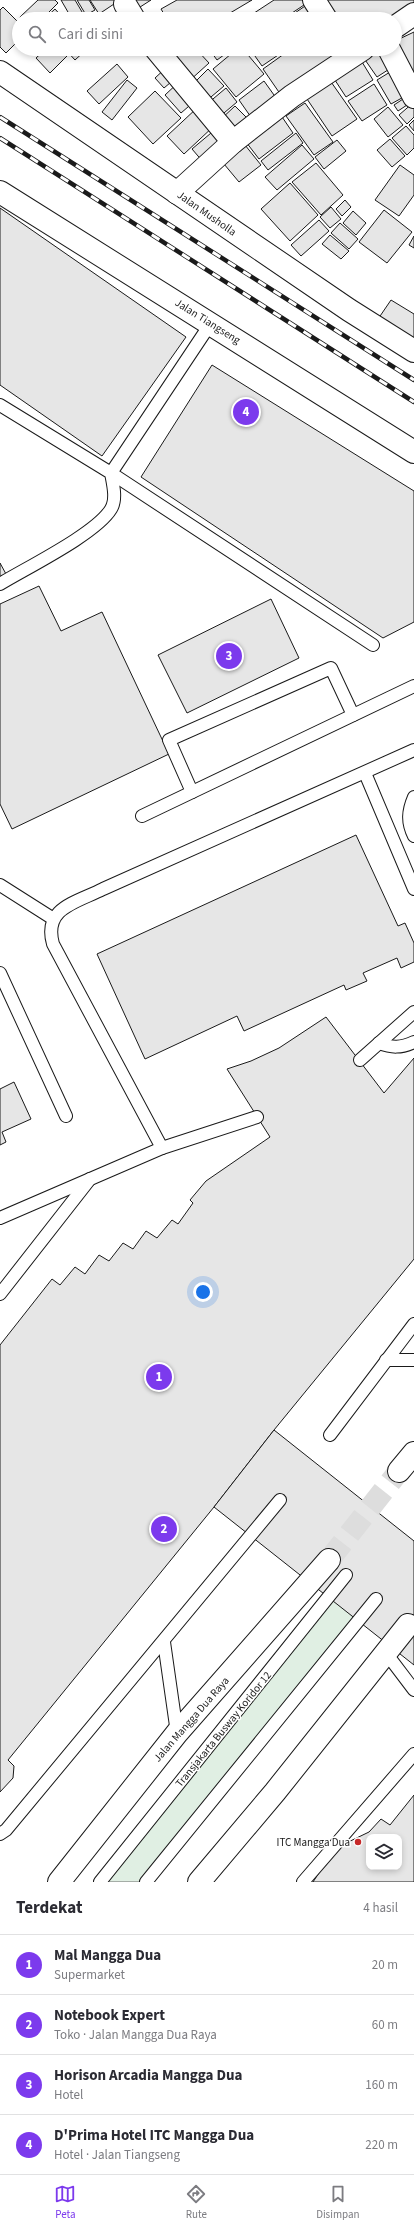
<!DOCTYPE html>
<html lang="id">
<meta charset="utf-8">
<style>
:root{--surface:#fff;--page:#f2f2f3;--text:#2b2b33;--muted:#7c7c81;--line:#e1e1e2;--accent:#7c3aed}
body{margin:0;font-family:"Source Sans 3",sans-serif;background:var(--page);color:var(--text)}
.controls{position:absolute;right:12px;bottom:12px;display:grid;overflow:hidden;border-radius:8px;box-shadow:0 2px 6px #0003}
.controls button{width:36px;height:36px;display:grid;place-items:center;padding:0;border:0;border-bottom:1px solid var(--line);background:var(--surface);color:var(--text);font:20px sans-serif}
.you{position:absolute;left:203px;top:1292px;width:14px;height:14px;margin:-10px;border:3px solid #fff;border-radius:50%;background:#1a73e8;box-shadow:0 0 0 6px #1a73e833}
.badge{display:grid;place-items:center;width:26px;height:26px;border-radius:50%;background:var(--accent);color:#fff;font-size:13px;font-weight:700}
.pin{position:absolute;translate:-50% -50%;border:2px solid #fff;box-shadow:0 1px 4px #0006}
.list{margin:0;padding:0;list-style:none}
h2{display:flex;justify-content:space-between;align-items:center;height:52px;margin:0;padding:0 16px;font-size:17px}
h2 small{font-size:13px;font-weight:400;color:var(--muted)}
.list li{display:grid;grid-template-columns:26px 1fr auto;gap:12px;align-items:center;box-sizing:border-box;height:60px;padding:0 16px;border-top:1px solid var(--line)}
.list b{display:block;font-size:15px;white-space:nowrap}
.list p{margin:0;font-size:13px;white-space:nowrap;color:var(--muted)}
.list em{font-size:13px;font-style:normal;color:var(--muted)}
.icon{flex:none;width:22px;height:22px;fill:none;stroke:currentColor;stroke-width:2;stroke-linecap:round;stroke-linejoin:round}
.map{position:relative;flex:none;width:414px;height:1882px;overflow:hidden}
.search{position:absolute;background:var(--surface);box-shadow:0 2px 6px #0003;left:12px;right:12px;top:12px;height:44px;display:flex;align-items:center;gap:10px;box-sizing:border-box;padding:0 14px;border-radius:22px;color:var(--muted);font-size:15px}
.sheet{height:292px;background:var(--surface)}
nav{display:flex;justify-content:space-around;align-items:center;box-sizing:border-box;height:56px;border-top:1px solid var(--line);background:var(--surface);font-size:11px;color:var(--muted)}
nav a{display:grid;justify-items:center;gap:2px}
nav .on{color:var(--accent)}
.map>svg:first-child{display:block}
.green{fill:#e0efe3;stroke:#6a6a6a}
.building{fill:#e6e6e6;stroke:#1a1a1a;fill-rule:evenodd}
.lines{fill:none;stroke-linecap:round;stroke-linejoin:round}
.secondary-tunnel{stroke:#ddd;stroke-width:22;stroke-dasharray:22 11;stroke-linecap:butt}
.lane-casing{stroke:#1a1a1a;stroke-width:14}
.street-casing{stroke:#1a1a1a;stroke-width:24}
.secondary-casing{stroke:#1a1a1a;stroke-width:24}
.lane{stroke:#fff;stroke-width:12}
.street{stroke:#fff;stroke-width:22}
.secondary{stroke:#fff;stroke-width:22}
.rail-casing{stroke:#1a1a1a;stroke-width:4.5}
.rail{stroke:#fff;stroke-width:3;stroke-dasharray:9;stroke-linecap:butt}
.poi-dot{fill:#c62828;stroke:#fff;stroke-width:1.5}
.labels{text-anchor:middle;stroke-width:3;stroke-linejoin:round;paint-order:stroke}
.street-label{font-size:11px;fill:#1a1a1a;stroke:#fff}
.poi-label{font-size:11px;fill:#1a1a1a;stroke:#fff;text-anchor:end}
</style>
<div class="map">
<svg width="414" height="1882" viewBox="0 0 414 1882">
<rect width="100%" height="100%" fill="#fff"/>
<path class="green" d="M 346,1575 L 376,1599 L 144,1882 L 100,1882 Z"/>
<g class="building">
<path d="M 38,0 L 55,0 L 58,3 L 42,19 L 21,19 L 20,17 Z"/>
<path d="M 61,0 L 75,0 L 85,17 L 72,19 Z"/>
<path d="M 77,0 L 89,0 L 95,10 L 86,15 Z"/>
<path d="M 90,0 L 120,0 L 99,14 Z"/>
<path d="M 131,0 L 151,0 L 137,9 Z"/>
<path d="M 177,0 L 252,0 L 220,19 L 167,19 L 161,9 Z"/>
<path d="M 274,0 L 305,0 L 307,3 L 283,19 L 245,19 Z"/>
<path d="M 324,0 L 414,0 L 414,7 L 395,19 L 336,19 Z"/>
<path d="M 311,2 L 323,19 L 286,19 Z"/>
<path d="M 3,7 L 19,23 L 19,40 L 6,53 L 0,47 L 0,10 Z"/>
<path d="M 55,9 L 64,19 L 44,19 Z"/>
<path d="M 110,13 L 115,19 L 102,19 Z"/>
<path d="M 414,32 L 414,85 L 395,41 Z"/>
<path d="M 46,49 L 63,49 L 68,55 L 50,73 L 36,58 Z"/>
<path d="M 65,49 L 87,49 L 75,60 Z"/>
<path d="M 181,49 L 196,49 L 209,63 L 188,82 L 168,60 Z"/>
<path d="M 209,49 L 232,49 L 217,60 Z"/>
<path d="M 237,49 L 243,49 L 264,74 L 236,97 L 213,69 Z"/>
<path d="M 250,49 L 287,49 L 262,66 Z"/>
<path d="M 291,49 L 337,49 L 343,57 L 283,98 L 263,69 Z"/>
<path d="M 369,49 L 383,49 L 394,66 L 377,77 L 361,54 Z"/>
<path d="M 359,57 L 373,80 L 346,97 L 331,74 Z"/>
<path d="M 117,64 L 128,77 L 99,104 L 87,91 Z"/>
<path d="M 167,67 L 177,77 L 164,88 L 155,78 Z"/>
<path d="M 208,69 L 224,86 L 205,102 L 190,87 Z"/>
<path d="M 395,69 L 409,94 L 391,104 L 377,80 Z"/>
<path d="M 329,79 L 357,119 L 332,136 L 305,96 Z"/>
<path d="M 127,80 L 137,88 L 112,120 L 102,112 Z"/>
<path d="M 180,81 L 196,100 L 181,113 L 165,95 Z"/>
<path d="M 264,81 L 279,102 L 253,120 L 239,100 Z"/>
<path d="M 374,84 L 387,105 L 362,121 L 348,101 Z"/>
<path d="M 226,88 L 237,102 L 218,118 L 207,104 Z"/>
<path d="M 155,91 L 181,118 L 153,144 L 128,117 Z"/>
<path d="M 409,95 L 413,101 L 398,111 L 394,105 Z"/>
<path d="M 414,102 L 414,117 L 407,124 L 399,115 Z"/>
<path d="M 305,103 L 333,142 L 314,155 L 286,116 Z"/>
<path d="M 235,106 L 251,122 L 235,137 L 220,120 Z"/>
<path d="M 198,107 L 215,125 L 184,154 L 167,136 Z"/>
<path d="M 388,107 L 403,125 L 388,137 L 374,119 Z"/>
<path d="M 278,111 L 293,133 L 259,159 L 243,138 Z"/>
<path d="M 414,120 L 414,131 L 409,125 Z"/>
<path d="M 406,126 L 414,135 L 414,148 L 407,155 L 392,138 Z"/>
<path d="M 217,128 L 229,141 L 204,163 L 192,149 Z"/>
<path d="M 296,133 L 303,143 L 268,170 L 261,161 Z"/>
<path d="M 390,139 L 405,156 L 392,167 L 377,150 Z"/>
<path d="M 241,140 L 261,165 L 239,182 L 219,158 Z"/>
<path d="M 337,140 L 346,151 L 324,169 L 315,157 Z"/>
<path d="M 302,145 L 314,159 L 277,190 L 265,177 Z"/>
<path d="M 316,163 L 343,195 L 321,215 L 292,182 Z"/>
<path d="M 400,165 L 414,175 L 414,195 L 399,216 L 375,200 Z"/>
<path d="M 290,183 L 318,215 L 290,241 L 261,209 Z"/>
<path d="M 345,200 L 351,207 L 342,216 L 336,209 Z"/>
<path d="M 331,207 L 341,219 L 330,228 L 320,217 Z"/>
<path d="M 0,208 L 186,337 L 102,456 L 0,385 Z"/>
<path d="M 384,210 L 412,232 L 387,263 L 359,242 Z"/>
<path d="M 353,211 L 366,223 L 356,235 L 343,223 Z"/>
<path d="M 319,220 L 329,231 L 301,256 L 291,245 Z"/>
<path d="M 340,223 L 358,239 L 349,249 L 331,233 Z"/>
<path d="M 330,235 L 349,251 L 341,259 L 322,244 Z"/>
<path d="M 414,236 L 414,248 L 409,245 Z"/>
<path d="M 391,300 L 414,314 L 414,346 L 376,322 Z"/>
<path d="M 212,365 L 414,491 L 414,622 L 383,638 L 141,477 Z"/>
<path d="M 0,563 L 6,574 L 0,577 Z"/>
<path d="M 39,586 L 61,631 L 102,612 L 169,754 L 12,829 L 0,804 L 0,604 Z"/>
<path d="M 271,599 L 299,658 L 187,713 L 158,655 Z"/>
<path d="M 356,835 L 398,926 L 405,923 L 414,943 L 414,962 L 401,968 L 397,958 L 363,973 L 367,981 L 346,990 L 344,985 L 244,1031 L 237,1016 L 145,1059 L 97,954 Z"/>
<path d="M 326,1017 L 384,1093 L 414,1058 L 414,1259 L 274,1430 L 214,1507 L 8,1760 L 14,1766 L 13,1778 L 0,1792 L 0,1345 L 52,1279 L 60,1285 L 75,1267 L 85,1274 L 99,1255 L 109,1261 L 123,1243 L 133,1249 L 146,1231 L 157,1238 L 172,1220 L 178,1224 L 193,1203 L 190,1200 L 206,1181 L 270,1137 L 227,1069 L 251,1061 L 279,1048 Z"/>
<path d="M 14,1082 L 31,1119 L 2,1132 L 6,1142 L 0,1145 L 0,1089 Z"/>
<path d="M 274,1430 L 414,1541 L 414,1665 L 214,1507 Z"/>
<path d="M 414,1795 L 414,1882 L 313,1882 L 326,1862 L 342,1845 L 369,1832 L 381,1819 L 390,1825 ZM 369,1837 L 399,1837 L 399,1867 L 369,1867 Z"/>
</g>
<g class="lines">
<path class="secondary-tunnel" d="M 329,1560 L 399,1471"/>
<defs>
<g id="lane">
<path d="M 211,323 L 111,473 L 373,645"/>
<path d="M 0,405 L 111,473 C 113,484 117,499 111,509 C 96,534 26,568 0,584"/>
<path d="M 365,773 L 414,889"/>
<path d="M 192,792 L 169,740 L 331,668 L 353,715"/>
<path d="M 414,797 C 408,811 407,822 414,836"/>
<path d="M 142,816 L 414,686"/>
<path d="M 0,885 L 52,918"/>
<path d="M 0,973 L 66,1116"/>
<path d="M 379,1043 C 392,1048 401,1048 414,1042"/>
<path d="M 360,1060 L 414,1012"/>
<path d="M 162,1148 L 53,944 C 43,908 75,903 103,889 L 414,750"/>
<path d="M 0,1218 L 162,1148 L 257,1117"/>
<path d="M 0,1294 L 90,1179"/>
<path d="M 386,1360 L 414,1360"/>
<path d="M 330,1435 L 414,1324"/>
<path d="M 164,1642 L 177,1733"/>
<path d="M 386,1653 L 414,1690"/>
<path d="M 0,1834 L 6,1830 L 280,1500"/>
<path d="M 100,1882 L 346,1575"/>
<path d="M 146,1882 L 376,1599"/>
<path d="M 303,1882 L 414,1754"/>
</g>
<g id="street">
<path d="M 314,0 L 326,19"/>
<path d="M 125,4 L 134,19"/>
<path d="M 395,27 L 414,14"/>
<path d="M 156,49 L 233,142"/>
<path d="M 389,49 L 414,97"/>
<path d="M 0,72 L 349,310 L 414,351"/>
<path d="M 177,193 L 233,142 L 292,96 L 363,49"/>
</g>
<g id="secondary">
<path d="M 0,192 L 414,452"/>
<path d="M 399,1471 L 414,1453"/>
<path d="M 59,1882 L 177,1733 L 329,1560"/>
<path d="M 199,1882 L 275,1792 L 408,1625"/>
</g>
</defs>
<use href="#lane" class="lane-casing"/>
<use href="#street" class="street-casing"/>
<use href="#secondary" class="secondary-casing"/>
<use href="#lane" class="lane"/>
<use href="#street" class="street"/>
<use href="#secondary" class="secondary"/>
<defs>
<g id="rail">
<path d="M 0,117 L 414,380"/>
<path d="M 0,138 L 414,402"/>
</g>
</defs>
<use href="#rail" class="rail-casing"/>
<use href="#rail" class="rail"/>
</g>
<circle class="poi-dot" cx="358" cy="1842" r="4"/>
<g class="labels">
<g class="street-label">
<text transform="translate(207 213) rotate(35)" y="4">Jalan Musholla</text>
<text transform="translate(208 321) rotate(32)" y="4">Jalan Tiangseng</text>
<text transform="translate(191 1719) rotate(-49)" y="4">Jalan Mangga Dua Raya</text>
<text transform="translate(223 1729) rotate(-51)" y="4">Transjakarta Busway Koridor 12</text>
</g>
<g class="poi-label">
<text x="350" y="1846">ITC Mangga Dua</text>
</g>
</g>
</svg>
<div class="controls">
<button><svg class="icon" aria-label="layers" viewBox="0 0 24 24"><path d="M12 4l9 5-9 5-9-5zM3 14l9 5 9-5"/></svg></button>
</div>
<div class="you"></div>
<div class="pin badge" style="left:159px;top:1377px">1</div>
<div class="pin badge" style="left:164px;top:1529px">2</div>
<div class="pin badge" style="left:229px;top:656px">3</div>
<div class="pin badge" style="left:246px;top:412px">4</div>
<div class="search"><svg class="icon" aria-label="search" viewBox="0 0 24 24"><circle cx="10" cy="10" r="6"/><path d="M15 15l6 6"/></svg>Cari di sini</div>
</div>
<section class="sheet">
<h2>Terdekat<small>4 hasil</small></h2>
<ul class="list">
<li><span class="badge">1</span><div><b>Mal Mangga Dua</b><p>Supermarket</p></div><em>20 m</em></li>
<li><span class="badge">2</span><div><b>Notebook Expert</b><p>Toko · Jalan Mangga Dua Raya</p></div><em>60 m</em></li>
<li><span class="badge">3</span><div><b>Horison Arcadia Mangga Dua</b><p>Hotel</p></div><em>160 m</em></li>
<li><span class="badge">4</span><div><b>D'Prima Hotel ITC Mangga Dua</b><p>Hotel · Jalan Tiangseng</p></div><em>220 m</em></li>
</ul>
</section>
<nav>
<a class="on"><svg class="icon" aria-label="map" viewBox="0 0 24 24"><path d="M3 6l6-2 6 2 6-2v14l-6 2-6-2-6 2zM9 4v14M15 6v14"/></svg>Peta</a>
<a><svg class="icon" aria-label="directions" viewBox="0 0 24 24"><path d="M12 3l9 9-9 9-9-9zM9 14v-3h6M13 9l2 2-2 2"/></svg>Rute</a>
<a><svg class="icon" aria-label="saved" viewBox="0 0 24 24"><path d="M7 4h10v16l-5-4-5 4z"/></svg>Disimpan</a>
</nav>
